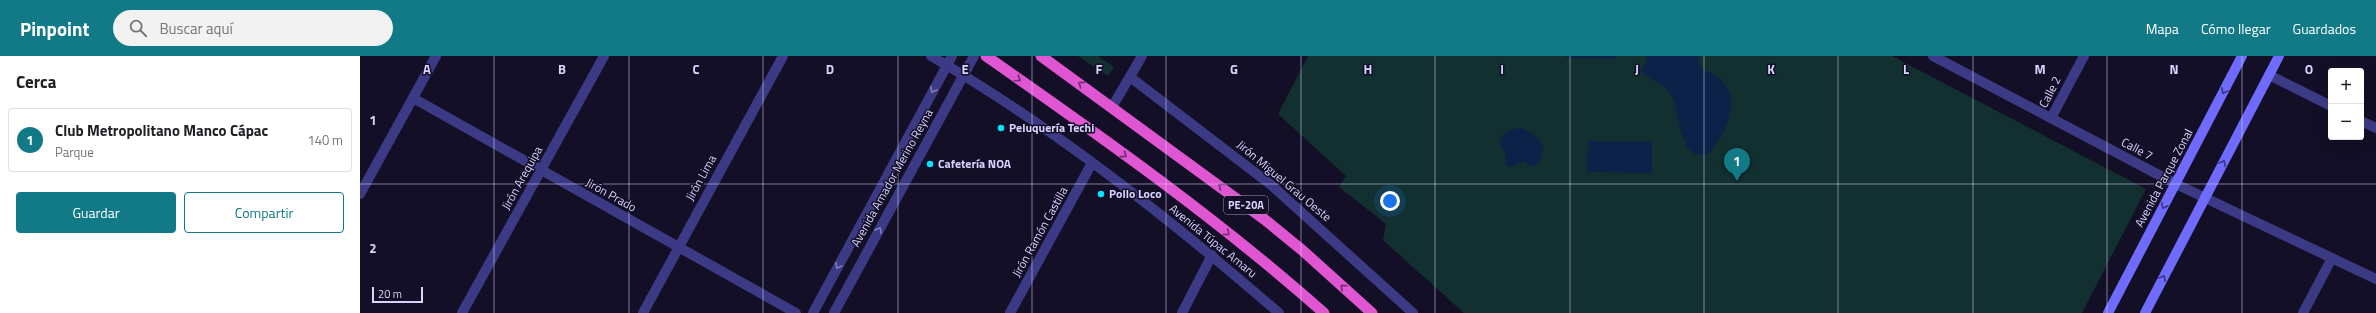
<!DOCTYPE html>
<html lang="es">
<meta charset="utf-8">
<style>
:root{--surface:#fff;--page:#f2f2f2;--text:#202124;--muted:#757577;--line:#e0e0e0;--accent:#127987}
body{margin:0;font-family:"Titillium Web",sans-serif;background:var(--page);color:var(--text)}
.controls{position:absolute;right:12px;top:12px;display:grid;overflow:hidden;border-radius:4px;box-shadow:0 4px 16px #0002}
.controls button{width:36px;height:36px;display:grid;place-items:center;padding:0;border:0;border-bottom:1px solid var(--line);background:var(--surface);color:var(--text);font:20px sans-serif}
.scale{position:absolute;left:12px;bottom:10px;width:51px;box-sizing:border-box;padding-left:4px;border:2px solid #d9d4ff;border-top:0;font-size:11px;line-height:14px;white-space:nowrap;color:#d9d4ff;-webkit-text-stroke:3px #130f26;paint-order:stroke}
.you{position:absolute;left:1030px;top:145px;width:14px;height:14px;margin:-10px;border:3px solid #fff;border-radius:50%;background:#1a73e8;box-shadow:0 0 0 6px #1a73e833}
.badge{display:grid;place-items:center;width:26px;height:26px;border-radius:50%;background:var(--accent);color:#fff;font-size:13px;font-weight:700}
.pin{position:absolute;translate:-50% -33px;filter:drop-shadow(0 1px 2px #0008)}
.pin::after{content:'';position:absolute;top:21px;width:14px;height:12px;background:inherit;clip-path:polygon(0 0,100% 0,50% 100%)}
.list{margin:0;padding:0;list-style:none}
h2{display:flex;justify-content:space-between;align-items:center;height:52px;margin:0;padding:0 16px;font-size:17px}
h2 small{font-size:13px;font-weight:400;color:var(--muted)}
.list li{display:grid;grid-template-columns:26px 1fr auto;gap:12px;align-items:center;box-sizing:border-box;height:64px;margin:0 8px 8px;padding:0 8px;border:1px solid var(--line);border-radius:4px}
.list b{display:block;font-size:15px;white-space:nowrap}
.list p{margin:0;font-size:13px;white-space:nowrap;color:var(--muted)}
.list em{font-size:13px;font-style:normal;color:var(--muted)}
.actions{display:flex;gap:8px;padding:12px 16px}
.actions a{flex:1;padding:9px 0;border:1px solid var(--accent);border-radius:4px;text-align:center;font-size:14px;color:var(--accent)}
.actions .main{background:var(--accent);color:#fff}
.icon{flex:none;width:22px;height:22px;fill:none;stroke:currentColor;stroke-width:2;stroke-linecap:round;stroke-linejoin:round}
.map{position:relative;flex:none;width:2016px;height:257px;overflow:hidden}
header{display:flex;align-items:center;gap:24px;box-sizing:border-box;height:56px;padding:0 20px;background:var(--accent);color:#fff}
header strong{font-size:19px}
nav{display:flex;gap:22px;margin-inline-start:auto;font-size:14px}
.search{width:280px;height:36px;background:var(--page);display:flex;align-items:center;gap:10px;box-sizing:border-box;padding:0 14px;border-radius:22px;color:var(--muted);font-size:15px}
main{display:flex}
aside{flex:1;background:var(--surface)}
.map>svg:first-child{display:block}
.green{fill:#12302f}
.water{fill:#0c2248}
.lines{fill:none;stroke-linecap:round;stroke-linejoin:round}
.minor{stroke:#3d3a85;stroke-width:10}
.tertiary{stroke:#3d3a85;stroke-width:10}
.secondary{stroke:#6f6bff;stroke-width:10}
.trunk{stroke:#e055d1;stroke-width:11}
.oneway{stroke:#6f2e73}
.oneway2{stroke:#837fbc}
.oneway3{stroke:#38347d}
.grid{fill:none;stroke:#d9d4ff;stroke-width:1;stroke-opacity:0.55}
.poi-dot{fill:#00e5ff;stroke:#130f26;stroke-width:1.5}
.labels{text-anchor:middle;stroke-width:3;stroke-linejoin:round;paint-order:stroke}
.shield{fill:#130f26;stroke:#9e99be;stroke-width:1}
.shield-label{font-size:11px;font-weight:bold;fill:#d9d4ff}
.street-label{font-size:12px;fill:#d9d4ff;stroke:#130f26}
.poi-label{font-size:12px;font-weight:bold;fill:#d9d4ff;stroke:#130f26;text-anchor:start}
.grid-label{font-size:13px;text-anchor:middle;font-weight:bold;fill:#d9d4ff;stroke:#130f26;stroke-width:3;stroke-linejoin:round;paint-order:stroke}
</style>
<header>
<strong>Pinpoint</strong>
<div class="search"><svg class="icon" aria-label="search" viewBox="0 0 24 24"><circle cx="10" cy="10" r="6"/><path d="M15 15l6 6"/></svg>Buscar aquí</div>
<nav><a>Mapa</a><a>Cómo llegar</a><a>Guardados</a></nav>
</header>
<main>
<aside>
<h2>Cerca<small></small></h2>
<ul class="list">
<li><span class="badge">1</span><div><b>Club Metropolitano Manco Cápac</b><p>Parque</p></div><em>140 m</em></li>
</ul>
<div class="actions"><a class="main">Guardar</a><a>Compartir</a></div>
</aside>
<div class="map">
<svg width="2016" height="257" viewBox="0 0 2016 257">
<rect width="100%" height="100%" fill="#130f26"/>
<g class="green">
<path d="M 718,0 L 738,0 L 754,11 L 748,20 Z"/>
<path d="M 948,0 L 1532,0 L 1786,133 L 1722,257 L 1104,257 L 1023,184 L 1026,168 L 979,131 L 986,120 L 918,58 Z"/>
</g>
<g class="water">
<path d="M 1205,0 L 1256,0 L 1256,3 L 1207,2 Z"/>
<path d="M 1287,0 L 1339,0 L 1338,4 L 1340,12 C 1348,17 1357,19 1363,26 C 1382,47 1364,79 1350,96 C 1318,112 1321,55 1311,39 C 1304,28 1291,23 1280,15 L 1286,7 Z"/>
<path d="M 1160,72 C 1177,75 1194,97 1174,110 L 1169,109 L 1164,105 L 1151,111 L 1146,108 L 1145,97 L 1140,88 L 1140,84 L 1147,75 Z"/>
<path d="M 1228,85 L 1292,86 L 1292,117 L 1227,116 Z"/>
</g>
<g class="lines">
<g class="minor">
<path d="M 571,0 C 695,72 810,163 919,257"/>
<path d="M 1573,0 L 1816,128 L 2016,223"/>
<path d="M 1909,19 L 1971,50"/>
<path d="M 770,21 L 910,128 L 1053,257"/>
<path d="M 53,42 L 436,257"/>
<path d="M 752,51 L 782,0"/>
<path d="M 1691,62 L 1724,0"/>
<path d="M 2001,65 L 2016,72"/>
<path d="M 0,138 L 76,0"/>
<path d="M 102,257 L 244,0"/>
<path d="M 283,257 L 423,0"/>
<path d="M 650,257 L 732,107"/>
<path d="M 822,257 L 852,199"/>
<path d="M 1943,257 L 1972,202"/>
</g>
<g class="tertiary">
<path d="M 453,257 L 592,0"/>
<path d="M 474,257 L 614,0"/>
</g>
<g class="secondary">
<path d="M 1748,257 L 1882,0"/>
<path d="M 1785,257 L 1919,0"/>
</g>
<g class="trunk">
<path d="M 626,0 C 742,81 858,163 964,257"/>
<path d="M 681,0 L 904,163 L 942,194 L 1012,257"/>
</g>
</g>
<defs><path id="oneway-chevron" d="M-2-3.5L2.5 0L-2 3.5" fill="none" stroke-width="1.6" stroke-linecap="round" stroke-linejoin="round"/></defs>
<g class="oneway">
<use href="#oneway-chevron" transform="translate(658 23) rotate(35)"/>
<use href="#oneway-chevron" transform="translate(721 28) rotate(-144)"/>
<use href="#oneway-chevron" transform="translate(764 99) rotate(37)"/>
<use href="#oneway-chevron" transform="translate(861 130) rotate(-143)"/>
<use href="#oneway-chevron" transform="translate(867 177) rotate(38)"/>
<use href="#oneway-chevron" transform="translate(983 231) rotate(-138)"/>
</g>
<g class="oneway2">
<use href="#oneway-chevron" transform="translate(573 34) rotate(118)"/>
<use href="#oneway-chevron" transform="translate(519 174) rotate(-61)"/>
<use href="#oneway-chevron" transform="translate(478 210) rotate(118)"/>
</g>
<g class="oneway3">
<use href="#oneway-chevron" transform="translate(1864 35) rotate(118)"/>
<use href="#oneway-chevron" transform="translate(1863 107) rotate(-62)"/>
<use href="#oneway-chevron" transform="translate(1804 150) rotate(117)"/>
<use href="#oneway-chevron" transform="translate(1803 222) rotate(-62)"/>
</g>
<path class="grid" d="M 134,0 L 134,257M 269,0 L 269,257M 403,0 L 403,257M 538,0 L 538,257M 672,0 L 672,257M 806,0 L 806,257M 941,0 L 941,257M 1075,0 L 1075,257M 1210,0 L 1210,257M 1344,0 L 1344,257M 1478,0 L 1478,257M 1613,0 L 1613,257M 1747,0 L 1747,257M 1882,0 L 1882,257M 0,128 L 2016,128"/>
<g class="poi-dot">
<circle cx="641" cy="72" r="4"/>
<circle cx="570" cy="108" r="4"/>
<circle cx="741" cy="138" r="4"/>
</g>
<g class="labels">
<rect class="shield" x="864" y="140" width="44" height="18" rx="3"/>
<g class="shield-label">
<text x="886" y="153">PE-20A</text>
</g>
<g class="street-label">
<text transform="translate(1690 36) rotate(-63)" y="4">Calle 2</text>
<text transform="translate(1777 93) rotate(28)" y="4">Calle 7</text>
<text transform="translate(162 122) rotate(-61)" y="4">Jirón Arequipa</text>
<text transform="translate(341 122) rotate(-61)" y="4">Jirón Lima</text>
<text transform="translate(532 122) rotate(-61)" y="4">Avenida Amador Merino Reyna</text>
<text transform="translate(1804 122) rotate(-62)" y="4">Avenida Parque Zonal</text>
<text transform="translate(924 125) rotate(40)" y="4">Jirón Miguel Grau Oeste</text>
<text transform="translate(251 139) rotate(29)" y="4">Jirón Prado</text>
<text transform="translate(680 176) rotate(-61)" y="4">Jirón Ramón Castilla</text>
<text transform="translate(853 185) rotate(39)" y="4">Avenida Túpac Amaru</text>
</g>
<g class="poi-label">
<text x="649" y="76">Peluquería Techi</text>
<text x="578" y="112">Cafetería NOA</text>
<text x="749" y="142">Pollo Loco</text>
</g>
</g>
<g class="grid-label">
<text x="67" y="18">A</text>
<text x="202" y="18">B</text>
<text x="336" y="18">C</text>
<text x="470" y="18">D</text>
<text x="605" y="18">E</text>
<text x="739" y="18">F</text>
<text x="874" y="18">G</text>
<text x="1008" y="18">H</text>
<text x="1142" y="18">I</text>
<text x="1277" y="18">J</text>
<text x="1411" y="18">K</text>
<text x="1546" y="18">L</text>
<text x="1680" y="18">M</text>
<text x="1814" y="18">N</text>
<text x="1949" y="18">O</text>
<text x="13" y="69">1</text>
<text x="13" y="197">2</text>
</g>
</svg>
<div class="controls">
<button>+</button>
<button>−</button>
</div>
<div class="scale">20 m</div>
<div class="you"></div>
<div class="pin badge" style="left:1377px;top:125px">1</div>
</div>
</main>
